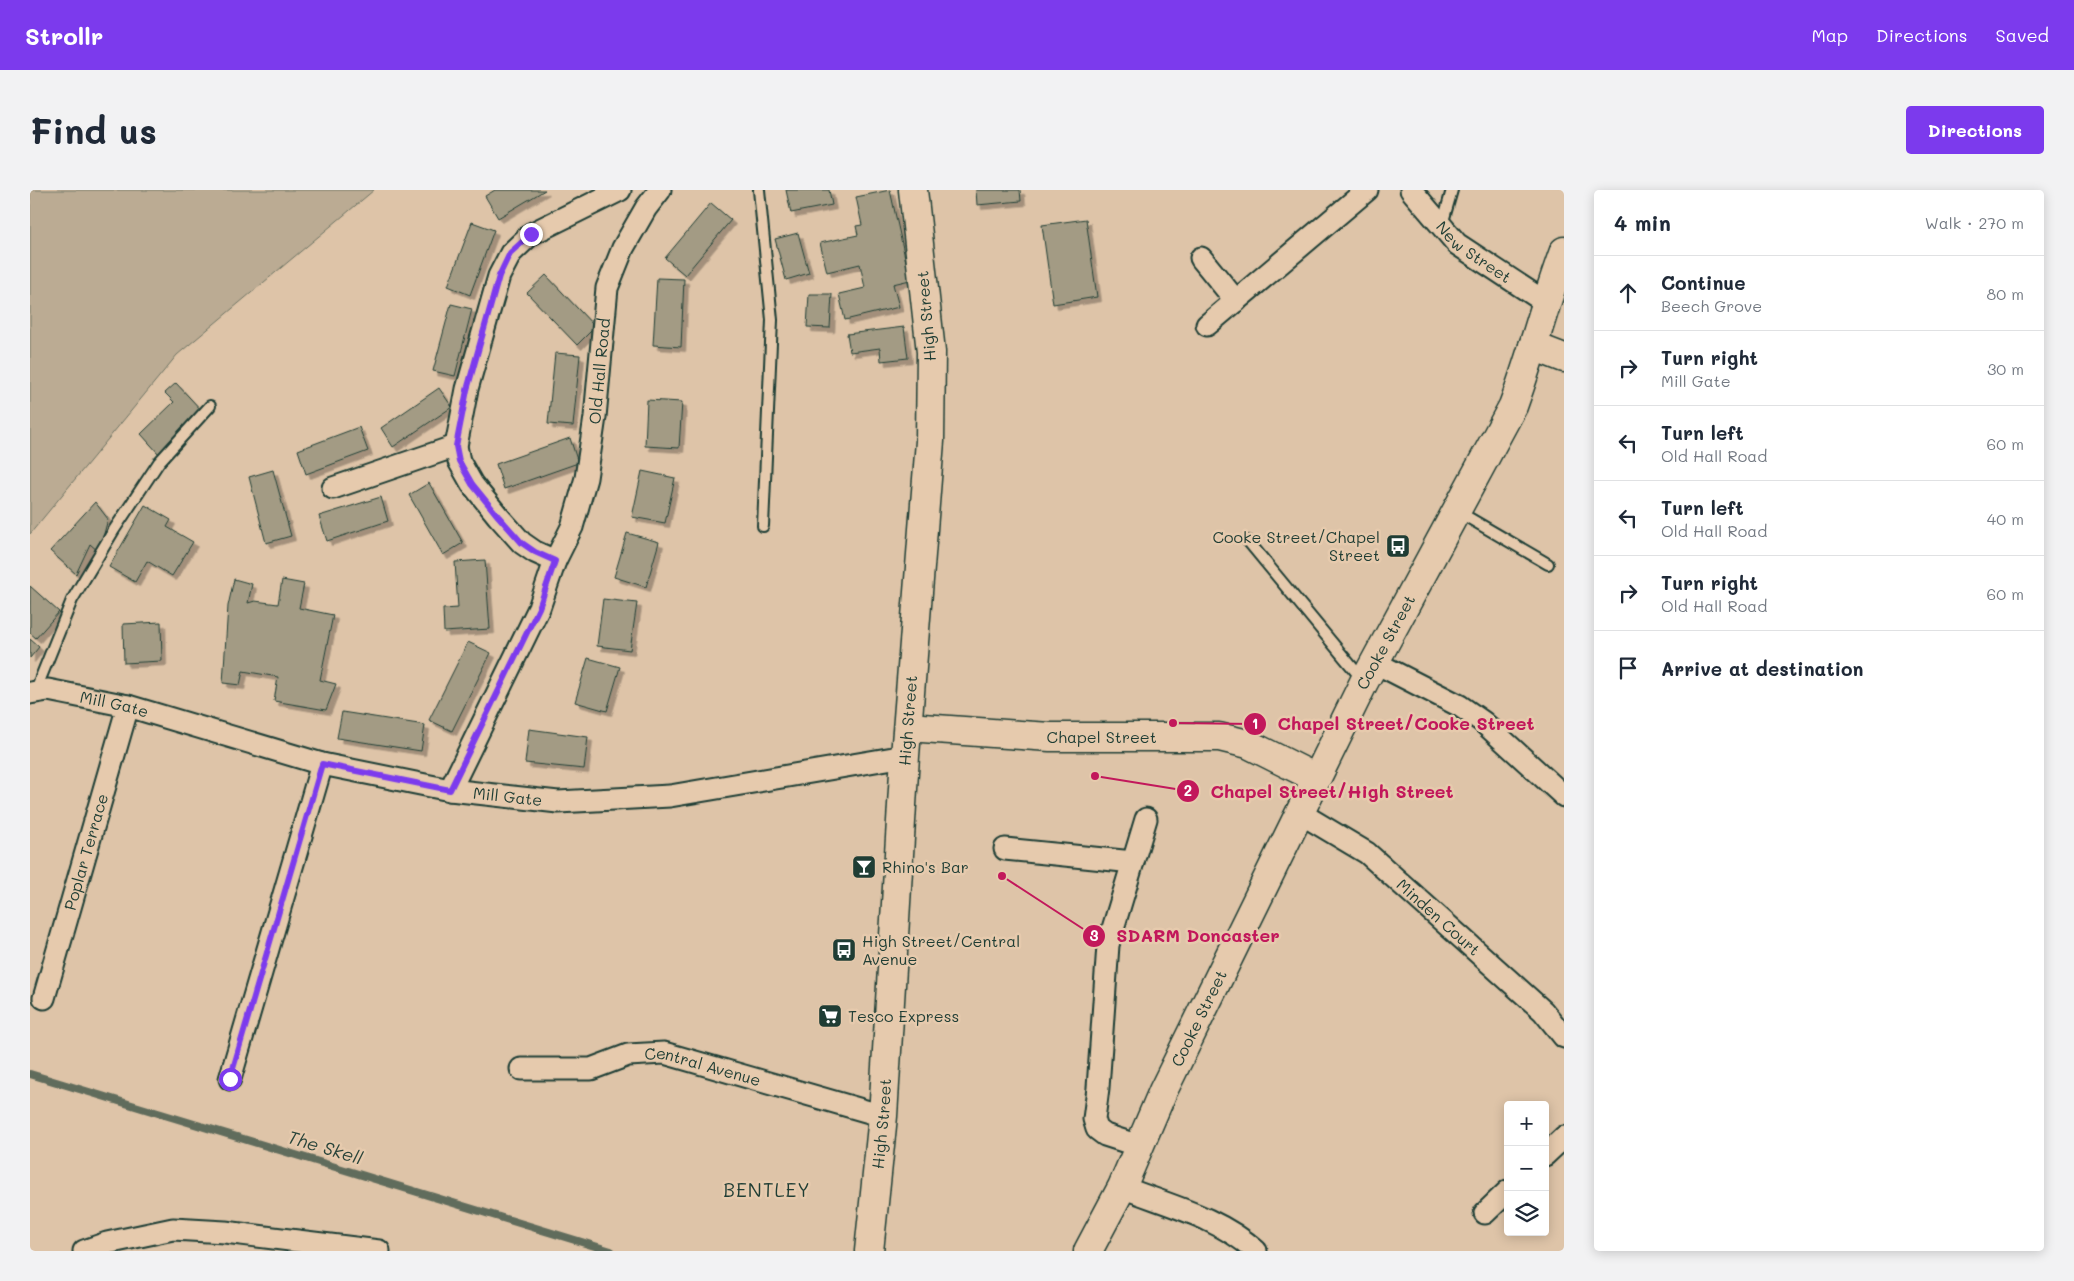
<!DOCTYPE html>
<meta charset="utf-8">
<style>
:root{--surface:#fff;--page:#f2f2f3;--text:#1f2937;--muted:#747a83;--line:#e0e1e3;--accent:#7c3aed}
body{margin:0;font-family:Mali,sans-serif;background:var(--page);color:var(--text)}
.controls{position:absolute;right:15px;bottom:15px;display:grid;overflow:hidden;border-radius:5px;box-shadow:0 2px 12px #0003}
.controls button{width:45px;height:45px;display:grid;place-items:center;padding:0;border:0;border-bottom:1px solid var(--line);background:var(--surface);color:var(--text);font:25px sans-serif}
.stop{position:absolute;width:15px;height:15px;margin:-11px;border:4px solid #7c3aed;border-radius:50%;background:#fff}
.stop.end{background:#7c3aed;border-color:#fff;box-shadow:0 1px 5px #0008}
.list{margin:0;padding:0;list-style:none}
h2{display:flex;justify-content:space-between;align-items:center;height:65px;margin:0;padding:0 20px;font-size:21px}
h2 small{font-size:16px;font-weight:400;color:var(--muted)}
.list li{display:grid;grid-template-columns:32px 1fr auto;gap:15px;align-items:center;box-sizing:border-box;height:75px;padding:0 20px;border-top:1px solid var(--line)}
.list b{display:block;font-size:19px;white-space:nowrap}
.list p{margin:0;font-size:16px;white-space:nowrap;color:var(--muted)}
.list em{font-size:16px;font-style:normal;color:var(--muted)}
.icon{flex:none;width:28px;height:28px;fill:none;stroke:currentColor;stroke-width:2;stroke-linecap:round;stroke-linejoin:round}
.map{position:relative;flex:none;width:1534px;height:1061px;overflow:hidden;border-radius:5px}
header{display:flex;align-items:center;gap:30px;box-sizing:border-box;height:70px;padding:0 25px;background:var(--accent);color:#fff}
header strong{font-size:24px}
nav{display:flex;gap:28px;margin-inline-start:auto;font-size:18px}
.intro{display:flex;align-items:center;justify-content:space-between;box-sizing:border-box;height:120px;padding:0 30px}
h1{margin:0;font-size:35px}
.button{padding:12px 22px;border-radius:5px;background:var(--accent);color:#fff;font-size:18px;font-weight:700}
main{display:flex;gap:30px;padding:0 30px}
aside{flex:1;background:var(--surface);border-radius:5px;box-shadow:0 2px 12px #0003}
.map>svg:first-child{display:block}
.green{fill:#bbab93;stroke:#6d7464}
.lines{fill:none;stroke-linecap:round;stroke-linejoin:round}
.stream{stroke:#616c5c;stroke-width:8}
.building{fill:#a39b84;stroke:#1f3d34;filter:url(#shadow)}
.lane-casing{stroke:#1f3d34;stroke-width:14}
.street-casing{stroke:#1f3d34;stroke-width:25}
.secondary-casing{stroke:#1f3d34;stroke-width:31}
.highway-casing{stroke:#1f3d34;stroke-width:31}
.lane{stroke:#e6caad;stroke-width:10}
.street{stroke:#e6caad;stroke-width:21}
.secondary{stroke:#e6caad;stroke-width:28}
.highway{stroke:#e6caad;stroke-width:28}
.route{stroke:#7c3aed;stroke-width:6}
.labels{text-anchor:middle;stroke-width:5;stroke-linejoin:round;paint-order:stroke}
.street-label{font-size:16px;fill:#1f3d34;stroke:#e6caad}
.poi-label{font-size:16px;fill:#1f3d34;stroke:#e6caad;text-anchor:start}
.water-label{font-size:18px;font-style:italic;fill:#2a453b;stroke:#e6caad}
.quarter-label{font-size:19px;letter-spacing:1px;fill:#1f3d34;stroke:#e6caad}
.leader{fill:none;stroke:#c2185b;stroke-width:2}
.callout-dot{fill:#c2185b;stroke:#e6caad;stroke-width:2}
.mark-label{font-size:15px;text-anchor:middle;font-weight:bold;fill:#fff}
.callout-label{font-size:18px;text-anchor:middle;font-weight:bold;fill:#c2185b;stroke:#e6caad;stroke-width:5;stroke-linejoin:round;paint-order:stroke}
</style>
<header>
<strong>Strollr</strong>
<nav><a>Map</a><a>Directions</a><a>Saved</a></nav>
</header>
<div class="intro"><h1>Find us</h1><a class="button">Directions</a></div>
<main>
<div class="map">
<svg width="1534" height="1061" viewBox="0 0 1534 1061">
<defs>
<filter id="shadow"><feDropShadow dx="4.5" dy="4.5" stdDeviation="0" flood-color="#0004"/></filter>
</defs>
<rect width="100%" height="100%" fill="#dec4a8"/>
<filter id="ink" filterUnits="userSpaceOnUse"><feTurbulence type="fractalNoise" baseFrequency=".02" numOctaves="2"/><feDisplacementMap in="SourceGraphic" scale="10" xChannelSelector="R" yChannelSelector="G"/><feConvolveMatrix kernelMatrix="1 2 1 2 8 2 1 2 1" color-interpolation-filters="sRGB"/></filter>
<g filter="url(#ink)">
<path class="green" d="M 0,0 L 344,0 L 147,165 L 0,344 Z"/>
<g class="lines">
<path class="stream" d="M 0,884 L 581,1061"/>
</g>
<g class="building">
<path d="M 465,0 L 515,0 L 468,28 L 455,6 Z"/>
<path d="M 756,0 L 799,0 L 802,15 L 761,23 Z"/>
<path d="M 860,0 L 880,90 L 863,94 L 869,117 L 815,130 L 809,104 L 835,98 L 830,74 L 797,82 L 790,53 L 828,45 L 826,36 L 832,35 L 826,7 Z"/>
<path d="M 946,0 L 990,0 L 991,11 L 947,15 Z"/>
<path d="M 681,13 L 701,30 L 655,85 L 635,68 Z"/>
<path d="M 1056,29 L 1067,107 L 1023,114 L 1012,35 Z"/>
<path d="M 442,32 L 464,40 L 440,105 L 418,96 Z"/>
<path d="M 768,43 L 779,83 L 756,90 L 745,49 Z"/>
<path d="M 516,85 L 565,137 L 547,155 L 497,103 Z"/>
<path d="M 627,88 L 654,89 L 651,157 L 623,155 Z"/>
<path d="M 779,104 L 802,104 L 800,138 L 777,137 Z"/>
<path d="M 421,114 L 442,119 L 425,186 L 403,181 Z"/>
<path d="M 874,137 L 878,168 L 851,171 L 850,158 L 820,162 L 817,144 Z"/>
<path d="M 525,163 L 550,165 L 543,236 L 518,234 Z"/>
<path d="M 146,193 L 173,222 L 129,264 L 111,244 L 144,212 L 135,203 Z"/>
<path d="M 409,198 L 422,217 L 363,257 L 351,238 Z"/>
<path d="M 617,210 L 652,212 L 649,258 L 615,256 Z"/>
<path d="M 329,237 L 338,261 L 276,284 L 268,260 Z"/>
<path d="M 540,248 L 548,273 L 474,299 L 466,274 Z"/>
<path d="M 243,280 L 261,346 L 236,353 L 219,287 Z"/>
<path d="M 612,281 L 645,288 L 635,333 L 602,327 Z"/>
<path d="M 399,293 L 433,353 L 413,365 L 379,305 Z"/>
<path d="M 351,307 L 358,331 L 297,351 L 289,326 Z"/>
<path d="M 65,312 L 78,329 L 69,362 L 60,354 L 46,384 L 20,361 Z"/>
<path d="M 115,315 L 141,330 L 137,337 L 163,352 L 142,386 L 117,371 L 105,392 L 79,377 Z"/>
<path d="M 597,343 L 629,352 L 616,397 L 584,387 Z"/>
<path d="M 455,370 L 460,439 L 414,442 L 413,419 L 428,418 L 425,372 Z"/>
<path d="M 204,389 L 222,394 L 218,413 L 225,411 L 248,414 L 252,390 L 274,394 L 269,418 L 303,425 L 290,490 L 306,494 L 296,520 L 244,511 L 248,487 L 213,481 L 210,495 L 193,493 L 198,416 Z"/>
<path d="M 0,396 L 29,422 L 6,448 L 0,443 Z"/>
<path d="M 573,409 L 607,413 L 600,460 L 567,456 Z"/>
<path d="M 131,432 L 132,471 L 94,473 L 93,434 Z"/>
<path d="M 0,449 L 9,457 L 0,468 Z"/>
<path d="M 438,452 L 461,463 L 422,541 L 399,530 Z"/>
<path d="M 558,468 L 590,477 L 577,521 L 545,512 Z"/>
<path d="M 312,522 L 395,535 L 391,561 L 307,548 Z"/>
<path d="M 499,539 L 558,547 L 554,579 L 495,573 Z"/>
</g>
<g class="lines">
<defs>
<g id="lane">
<path d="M 729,0 L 742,130 L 733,336"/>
<path d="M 1412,35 L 1422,0"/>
<path d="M 1427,321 L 1518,374"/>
<path d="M 1218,351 L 1332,489"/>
<path d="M 5,502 L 42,410 L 84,340 L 129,272 L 180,216"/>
</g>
<g id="street">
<path id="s1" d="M 1381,0 L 1427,54 L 1515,112"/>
<path d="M 1171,68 L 1206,111"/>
<path d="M 1177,135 L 1337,0"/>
<path d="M 303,298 L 426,256"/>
<path d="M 525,371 L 505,362 L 492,353 L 468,326 L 442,294 L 429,271 L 426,256 L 437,199 L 469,86 L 481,63 L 501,44 L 590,0"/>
<path d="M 1344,472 L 1430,516 L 1453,532 L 1534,606"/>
<path id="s2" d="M 0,503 L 18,500 L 98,516 L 292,574 L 420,600 L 528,612 L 640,606 L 875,566"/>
<path id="s3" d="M 420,600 L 509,418 L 525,371 L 542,337 L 556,288 L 565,227 L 577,98 L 593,58 L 616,18 L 630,0"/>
<path id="s4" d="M 1270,623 L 1337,663 L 1513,821 L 1534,847"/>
<path d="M 975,659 L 1103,672"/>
<path id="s5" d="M 14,808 L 98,516"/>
<path id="s6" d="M 491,879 L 561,879 L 598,865 L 634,863 L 853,926"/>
<path d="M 200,889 L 292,574"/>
<path d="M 1109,956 L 1075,945 L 1067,939 L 1064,929 L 1068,898 L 1078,755 L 1116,629"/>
<path d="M 1515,965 L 1534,947"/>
<path d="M 1092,997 C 1137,1015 1189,1027 1226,1061"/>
<path d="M 1455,1023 L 1478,1001"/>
<path d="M 54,1061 L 77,1053 L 143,1039 L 195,1042 L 349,1061"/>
</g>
<g id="secondary">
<path d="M 1503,156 L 1534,168"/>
<path id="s7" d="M 878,537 L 1020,547 L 1189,547 L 1218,554 L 1286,588"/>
<path id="s8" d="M 1058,1061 L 1092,997 L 1133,901 L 1334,492 L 1483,216 C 1502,165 1515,112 1534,61"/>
</g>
<g id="highway">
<path id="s9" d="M 839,1061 L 853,926 L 875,566 L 900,251 L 901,162 L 883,0"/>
</g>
</defs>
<use href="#lane" class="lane-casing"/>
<use href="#street" class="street-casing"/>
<use href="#secondary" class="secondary-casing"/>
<use href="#highway" class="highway-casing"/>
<use href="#lane" class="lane"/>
<use href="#street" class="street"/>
<use href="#secondary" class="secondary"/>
<use href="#highway" class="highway"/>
</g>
</g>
<g class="lines" filter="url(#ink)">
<path class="route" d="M 200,889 L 292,574 L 420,600 L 509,418 L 525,371 L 505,362 L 492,353 L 468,326 L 442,294 L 429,271 L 426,256 L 437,200 L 469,86 L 480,63 L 501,44"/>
</g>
<defs>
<symbol id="bus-square" viewBox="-11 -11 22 22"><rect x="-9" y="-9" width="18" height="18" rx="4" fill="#1f3d34" stroke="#e6caad"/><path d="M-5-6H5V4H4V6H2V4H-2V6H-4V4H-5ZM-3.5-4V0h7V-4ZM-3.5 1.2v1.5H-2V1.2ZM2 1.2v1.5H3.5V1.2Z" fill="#fff"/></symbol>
<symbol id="bar-square" viewBox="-11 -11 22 22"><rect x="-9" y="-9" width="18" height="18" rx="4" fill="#1f3d34" stroke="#e6caad"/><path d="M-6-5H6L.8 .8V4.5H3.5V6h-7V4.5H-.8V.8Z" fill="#fff"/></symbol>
<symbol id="supermarket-square" viewBox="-11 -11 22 22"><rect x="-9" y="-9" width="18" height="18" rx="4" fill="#1f3d34" stroke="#e6caad"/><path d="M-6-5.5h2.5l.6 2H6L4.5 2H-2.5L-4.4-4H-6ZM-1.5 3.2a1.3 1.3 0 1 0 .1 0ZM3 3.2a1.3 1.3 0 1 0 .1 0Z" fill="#fff"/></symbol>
</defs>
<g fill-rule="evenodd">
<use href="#bus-square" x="1354" y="342" width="28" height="28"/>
<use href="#bar-square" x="820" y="663" width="28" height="28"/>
<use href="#bus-square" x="800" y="746" width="28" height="28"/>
<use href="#supermarket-square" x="786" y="812" width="28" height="28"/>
</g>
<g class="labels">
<g class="street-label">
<text dy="6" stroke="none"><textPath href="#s1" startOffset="89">New Street</textPath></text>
<text transform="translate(896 126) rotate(-95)" y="6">High Street</text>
<text dy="6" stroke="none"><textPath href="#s3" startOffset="449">Old Hall Road</textPath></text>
<text dy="6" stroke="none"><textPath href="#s8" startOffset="678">Cooke Street</textPath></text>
<text dy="6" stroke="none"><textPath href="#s2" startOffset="86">Mill Gate</textPath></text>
<text dy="6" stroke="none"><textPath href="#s9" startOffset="532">High Street</textPath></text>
<text dy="6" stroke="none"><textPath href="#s7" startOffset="194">Chapel Street</textPath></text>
<text dy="6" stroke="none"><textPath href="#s2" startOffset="491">Mill Gate</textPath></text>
<text dy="6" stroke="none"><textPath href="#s5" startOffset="152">Poplar Terrace</textPath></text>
<text dy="6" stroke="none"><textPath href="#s4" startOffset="174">Minden Court</textPath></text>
<text dy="6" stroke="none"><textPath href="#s8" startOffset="258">Cooke Street</textPath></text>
<text dy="6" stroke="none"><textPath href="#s6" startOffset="186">Central Avenue</textPath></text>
<text dy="6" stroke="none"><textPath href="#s9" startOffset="128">High Street</textPath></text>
</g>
<g class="poi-label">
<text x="1350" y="353" text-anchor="end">Cooke Street/Chapel<tspan x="1350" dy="18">Street</tspan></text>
<text x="852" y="683">Rhino's Bar</text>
<text x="832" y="757">High Street/Central<tspan x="832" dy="18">Avenue</tspan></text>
<text x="818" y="832">Tesco Express</text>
</g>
<g class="water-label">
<text transform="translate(295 958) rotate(17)" y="6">The Skell</text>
</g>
<g class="quarter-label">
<text x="737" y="1007">BENTLEY</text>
</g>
</g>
<path class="leader" d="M1143 533L1225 534M1065 586L1158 601M972 686L1064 746"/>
<g class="callout-dot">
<circle cx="1143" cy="533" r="5"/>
<circle cx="1065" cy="586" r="5"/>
<circle cx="972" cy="686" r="5"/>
<circle cx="1225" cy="534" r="12"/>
<circle cx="1158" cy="601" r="12"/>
<circle cx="1064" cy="746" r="12"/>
</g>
<g class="mark-label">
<text x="1225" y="539">1</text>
<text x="1158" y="606">2</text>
<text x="1064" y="751">3</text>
</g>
<g class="callout-label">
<text x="1376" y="540">Chapel Street/Cooke Street</text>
<text x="1302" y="608">Chapel Street/High Street</text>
<text x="1168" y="752">SDARM Doncaster</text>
</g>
</svg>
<div class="controls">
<button>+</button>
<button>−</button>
<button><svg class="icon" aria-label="layers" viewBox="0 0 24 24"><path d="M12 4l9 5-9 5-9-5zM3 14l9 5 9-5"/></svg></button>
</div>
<div class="stop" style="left:200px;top:889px"></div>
<div class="stop end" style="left:501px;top:44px"></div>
</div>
<aside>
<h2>4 min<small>Walk · 270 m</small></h2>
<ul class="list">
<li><svg class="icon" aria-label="ahead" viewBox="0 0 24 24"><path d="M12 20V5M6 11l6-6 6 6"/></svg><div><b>Continue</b><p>Beech Grove</p></div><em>80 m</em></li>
<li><svg class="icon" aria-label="right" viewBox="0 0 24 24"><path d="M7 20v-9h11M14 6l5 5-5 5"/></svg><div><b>Turn right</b><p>Mill Gate</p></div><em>30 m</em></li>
<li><svg class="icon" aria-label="left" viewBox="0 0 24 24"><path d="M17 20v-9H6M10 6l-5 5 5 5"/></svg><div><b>Turn left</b><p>Old Hall Road</p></div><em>60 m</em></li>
<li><svg class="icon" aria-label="left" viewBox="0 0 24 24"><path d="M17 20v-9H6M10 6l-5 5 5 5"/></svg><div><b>Turn left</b><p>Old Hall Road</p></div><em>40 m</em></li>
<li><svg class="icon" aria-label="right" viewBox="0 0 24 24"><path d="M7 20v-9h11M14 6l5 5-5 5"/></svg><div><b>Turn right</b><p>Old Hall Road</p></div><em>60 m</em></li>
<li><svg class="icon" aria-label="arrive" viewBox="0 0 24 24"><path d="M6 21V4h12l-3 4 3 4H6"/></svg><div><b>Arrive at destination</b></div></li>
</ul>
</aside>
</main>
